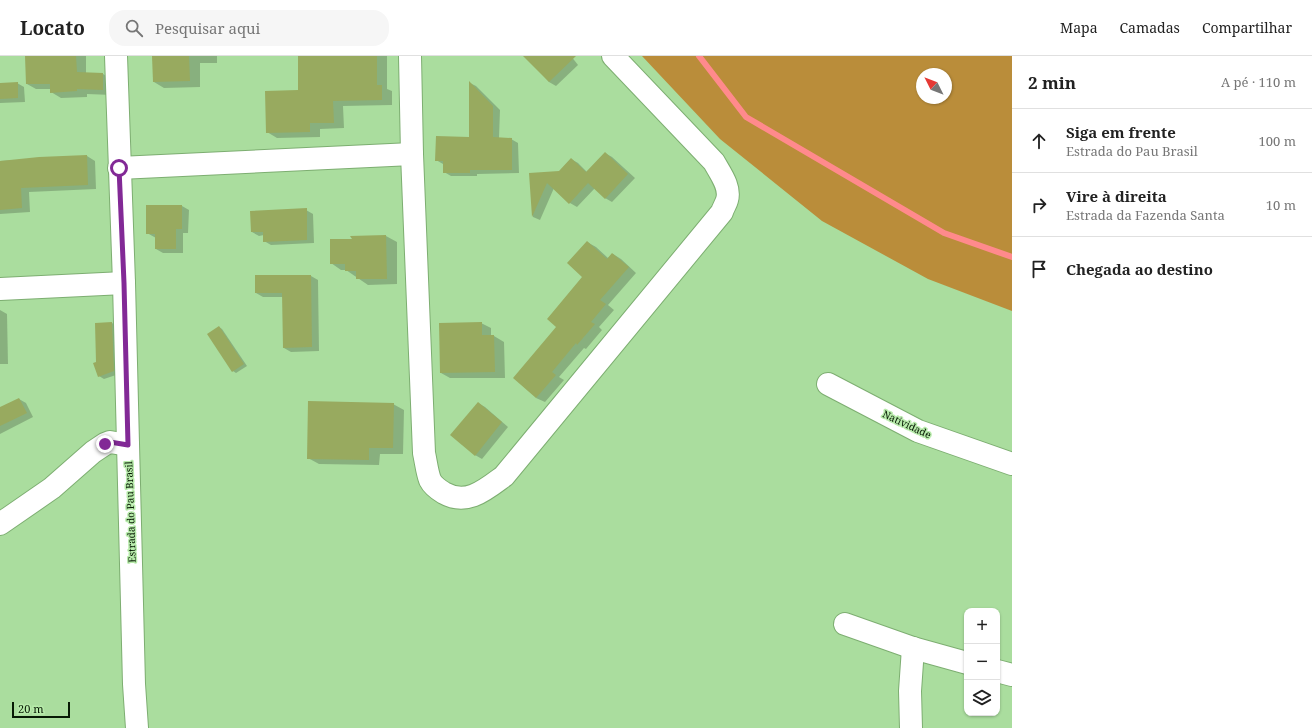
<!DOCTYPE html>
<html lang="pt">
<meta charset="utf-8">
<style>
:root{--surface:#fff;--page:#f6f6f6;--text:#222;--muted:#767676;--line:#e0e0e0}
body{margin:0;font-family:"Noto Serif",serif;background:var(--page);color:var(--text)}
.controls{position:absolute;right:12px;bottom:12px;display:grid;overflow:hidden;border-radius:8px;box-shadow:0 1px 3px #0004}
.controls button{width:36px;height:36px;display:grid;place-items:center;padding:0;border:0;border-bottom:1px solid var(--line);background:var(--surface);color:var(--text);font:20px sans-serif}
.compass{position:absolute;left:916px;top:12px;width:36px;height:36px;border-radius:50%;background:var(--surface);box-shadow:0 1px 3px #0004;rotate:312deg}
.scale{position:absolute;left:12px;bottom:10px;width:58px;box-sizing:border-box;padding-left:4px;border:2px solid #071a04;border-top:0;font-size:11px;line-height:14px;white-space:nowrap;color:#071a04;-webkit-text-stroke:3px #b7ebaa;paint-order:stroke}
.stop{position:absolute;width:12px;height:12px;margin:-9px;border:3px solid #822996;border-radius:50%;background:#fff}
.stop.end{background:#822996;border-color:#fff;box-shadow:0 1px 4px #0008}
.list{margin:0;padding:0;list-style:none}
h2{display:flex;justify-content:space-between;align-items:center;height:52px;margin:0;padding:0 16px;font-size:17px}
h2 small{font-size:13px;font-weight:400;color:var(--muted)}
.list li{display:grid;grid-template-columns:26px 1fr auto;gap:12px;align-items:center;box-sizing:border-box;height:64px;padding:0 16px;border-top:1px solid var(--line)}
.list b{display:block;font-size:15px;white-space:nowrap}
.list p{margin:0;font-size:13px;white-space:nowrap;color:var(--muted)}
.list em{font-size:13px;font-style:normal;color:var(--muted)}
.icon{flex:none;width:22px;height:22px;fill:none;stroke:currentColor;stroke-width:2;stroke-linecap:round;stroke-linejoin:round}
.map{position:relative;flex:none;width:1012px;height:672px;overflow:hidden}
header{display:flex;align-items:center;gap:24px;box-sizing:border-box;height:56px;padding:0 20px;background:var(--surface);border-bottom:1px solid var(--line)}
header strong{font-size:19px}
nav{display:flex;gap:22px;margin-inline-start:auto;font-size:14px}
.search{width:280px;height:36px;background:var(--page);display:flex;align-items:center;gap:10px;box-sizing:border-box;padding:0 14px;border-radius:16px;color:var(--muted);font-size:15px}
main{display:flex}
aside{flex:1;background:var(--surface)}
.map>svg:first-child{display:block}
.forest{fill:#ba8d3a;fill-rule:evenodd}
.shadow{fill:#0003}
.lines{fill:none;stroke-linecap:round;stroke-linejoin:round}
.stream{stroke:#ff8a8c;stroke-width:6}
.building{fill:#98aa5f}
.minor-casing{stroke:#7dae71;stroke-width:24}
.minor{stroke:#fff;stroke-width:22}
.route{stroke:#822996;stroke-width:5}
.labels{text-anchor:middle;stroke-width:3;stroke-linejoin:round;paint-order:stroke}
.street-label{font-size:10px;fill:#071a04;stroke:#b7ebaa}
</style>
<header>
<strong>Locato</strong>
<div class="search"><svg class="icon" aria-label="search" viewBox="0 0 24 24"><circle cx="10" cy="10" r="6"/><path d="M15 15l6 6"/></svg>Pesquisar aqui</div>
<nav><a>Mapa</a><a>Camadas</a><a>Compartilhar</a></nav>
</header>
<main>
<div class="map">
<svg width="1012" height="672" viewBox="0 0 1012 672">
<rect width="100%" height="100%" fill="#aadd9e"/>
<path class="forest" d="M 642,0 L 1012,0 L 1012,255 L 928,223 L 822,165 L 720,83 ZM 922,18 L 946,18 L 946,42 L 922,42 Z"/>
<g class="shadow">
<path d="M 26,0 L 86,0 L 86,17 L 103,18 L 113,24 L 112,39 L 87,38 L 87,41 L 61,42 L 51,36 L 51,33 L 36,33 L 27,28 Z"/>
<path d="M 153,0 L 217,0 L 217,7 L 200,7 L 200,31 L 164,32 L 154,26 Z"/>
<path d="M 299,0 L 387,0 L 387,33 L 392,35 L 392,49 L 343,50 L 344,72 L 320,73 L 320,81 L 277,82 L 267,76 L 299,35 Z"/>
<path d="M 526,0 L 571,0 L 578,9 L 556,30 L 549,26 Z"/>
<path d="M 17,27 L 24,31 L 25,46 L 0,47 L 0,28 Z"/>
<path d="M 470,27 L 476,30 L 500,54 L 499,82 L 511,83 L 518,87 L 519,117 L 477,118 L 477,120 L 451,120 L 444,116 L 443,108 L 436,104 L 470,82 Z"/>
<path d="M 605,97 L 612,101 L 635,122 L 612,146 L 605,142 L 595,132 L 577,151 L 570,147 L 554,132 L 540,164 L 533,161 L 530,118 L 559,116 L 571,103 L 578,107 L 587,116 Z"/>
<path d="M 87,100 L 95,105 L 96,133 L 29,136 L 30,156 L 0,158 L 0,105 Z"/>
<path d="M 182,150 L 189,154 L 188,177 L 183,177 L 183,197 L 163,197 L 156,193 L 156,182 L 147,177 Z"/>
<path d="M 306,154 L 313,158 L 314,187 L 271,189 L 264,185 L 264,179 L 259,180 L 252,176 Z"/>
<path d="M 386,180 L 397,186 L 397,228 L 368,229 L 346,214 L 341,214 L 331,207 L 353,184 L 352,181 Z"/>
<path d="M 587,186 L 596,191 L 608,202 L 613,198 L 621,203 L 636,217 L 608,249 L 614,254 L 599,271 L 602,274 L 586,293 L 584,292 L 559,321 L 564,324 L 545,346 L 536,342 L 558,271 L 584,221 Z"/>
<path d="M 311,220 L 318,224 L 319,295 L 291,296 L 284,292 L 283,241 L 263,241 L 256,237 Z"/>
<path d="M 0,254 L 7,258 L 8,308 L 0,308 Z"/>
<path d="M 112,267 L 118,271 L 119,318 L 104,323 L 99,320 L 96,268 Z"/>
<path d="M 481,267 L 491,272 L 491,280 L 494,280 L 504,286 L 505,322 L 450,322 L 441,317 Z"/>
<path d="M 219,271 L 222,273 L 247,310 L 236,317 L 233,315 Z"/>
<path d="M 19,343 L 26,347 L 33,361 L 0,378 L 0,353 Z"/>
<path d="M 478,347 L 485,351 L 508,371 L 482,403 L 475,399 Z"/>
<path d="M 393,348 L 404,354 L 403,398 L 380,398 L 379,409 L 319,408 L 308,402 Z"/>
</g>
<g class="lines">
<path class="stream" d="M 699,0 L 746,61 L 944,177 L 1012,201"/>
</g>
<g class="building">
<path d="M 25,0 L 76,0 L 77,16 L 103,17 L 103,34 L 77,33 L 77,35 L 50,37 L 50,28 L 26,28 Z"/>
<path d="M 152,0 L 189,0 L 190,25 L 153,26 Z"/>
<path d="M 298,0 L 377,0 L 377,29 L 382,29 L 382,44 L 333,45 L 334,67 L 310,67 L 310,76 L 266,77 L 265,35 L 298,34 Z"/>
<path d="M 523,0 L 576,0 L 549,26 Z"/>
<path d="M 469,25 L 493,50 L 493,81 L 512,82 L 512,114 L 470,114 L 470,117 L 443,117 L 443,105 L 435,105 L 436,80 L 469,81 Z"/>
<path d="M 18,26 L 18,42 L 0,43 L 0,27 Z"/>
<path d="M 605,96 L 628,118 L 605,143 L 588,127 L 569,148 L 547,127 L 532,161 L 529,117 L 559,115 L 571,102 L 586,116 Z"/>
<path d="M 87,99 L 88,129 L 21,132 L 22,152 L 0,154 L 0,105 L 39,101 Z"/>
<path d="M 146,149 L 182,149 L 182,173 L 176,173 L 176,193 L 155,193 L 155,178 L 146,178 Z"/>
<path d="M 307,152 L 307,184 L 263,186 L 263,176 L 251,176 L 250,155 Z"/>
<path d="M 386,179 L 387,223 L 356,223 L 356,215 L 345,215 L 345,208 L 330,208 L 330,183 L 352,183 L 350,180 Z"/>
<path d="M 587,185 L 607,203 L 612,197 L 629,211 L 600,244 L 606,248 L 591,266 L 595,268 L 577,289 L 576,287 L 552,316 L 556,319 L 536,342 L 513,322 L 556,271 L 547,263 L 582,221 L 567,207 Z"/>
<path d="M 255,219 L 311,219 L 312,291 L 283,292 L 282,237 L 255,237 Z"/>
<path d="M 112,266 L 114,315 L 98,321 L 93,307 L 96,306 L 95,267 Z"/>
<path d="M 482,266 L 482,279 L 494,279 L 495,316 L 440,317 L 439,267 Z"/>
<path d="M 219,270 L 244,308 L 232,316 L 207,278 Z"/>
<path d="M 19,342 L 27,357 L 0,370 L 0,351 Z"/>
<path d="M 308,345 L 394,347 L 393,392 L 369,392 L 369,404 L 307,403 Z"/>
<path d="M 478,346 L 502,366 L 475,400 L 450,379 Z"/>
</g>
<g class="lines">
<defs>
<g id="minor">
<path d="M 116,0 L 124,227 L 134,628 L 137,672"/>
<path d="M 410,0 L 412,98 L 424,397 C 426,406 427,416 430,424 C 433,430 439,434 444,437 C 467,450 485,434 504,420 L 722,156 C 723,152 726,148 727,144 C 731,131 720,117 714,106 L 613,0"/>
<path d="M 119,112 L 412,98"/>
<path d="M 0,233 L 124,227"/>
<path d="M 828,328 L 918,375 L 1012,408"/>
<path d="M 0,468 L 52,432 L 93,396 L 105,388 L 110,386 L 128,389"/>
<path d="M 845,568 L 913,592 L 967,607"/>
<path d="M 997,615 L 1012,619"/>
<path d="M 911,672 L 910,635 L 913,592"/>
</g>
</defs>
<use href="#minor" class="minor-casing"/>
<use href="#minor" class="minor"/>
</g>
<g class="lines">
<path class="route" d="M 105,388 L 110,386 L 128,389 L 124,227 L 119,112"/>
</g>
<g class="labels">
<g class="street-label">
<text transform="translate(907 368) rotate(25)" y="4">Natividade</text>
<text transform="translate(130 456) rotate(-92)" y="4">Estrada do Pau Brasil</text>
</g>
</g>
</svg>
<div class="controls">
<button>+</button>
<button>−</button>
<button><svg class="icon" aria-label="layers" viewBox="0 0 24 24"><path d="M12 4l9 5-9 5-9-5zM3 14l9 5 9-5"/></svg></button>
</div>
<svg class="compass" viewBox="-18 -18 36 36"><path d="M0-13l5 13h-10z" fill="#e53935"/><path d="M0 13l5-13h-10z" fill="#767676"/></svg>
<div class="scale">20 m</div>
<div class="stop" style="left:119px;top:112px"></div>
<div class="stop end" style="left:105px;top:388px"></div>
</div>
<aside>
<h2>2 min<small>A pé · 110 m</small></h2>
<ul class="list">
<li><svg class="icon" aria-label="ahead" viewBox="0 0 24 24"><path d="M12 20V5M6 11l6-6 6 6"/></svg><div><b>Siga em frente</b><p>Estrada do Pau Brasil</p></div><em>100 m</em></li>
<li><svg class="icon" aria-label="right" viewBox="0 0 24 24"><path d="M7 20v-9h11M14 6l5 5-5 5"/></svg><div><b>Vire à direita</b><p>Estrada da Fazenda Santa</p></div><em>10 m</em></li>
<li><svg class="icon" aria-label="arrive" viewBox="0 0 24 24"><path d="M6 21V4h12l-3 4 3 4H6"/></svg><div><b>Chegada ao destino</b></div></li>
</ul>
</aside>
</main>
